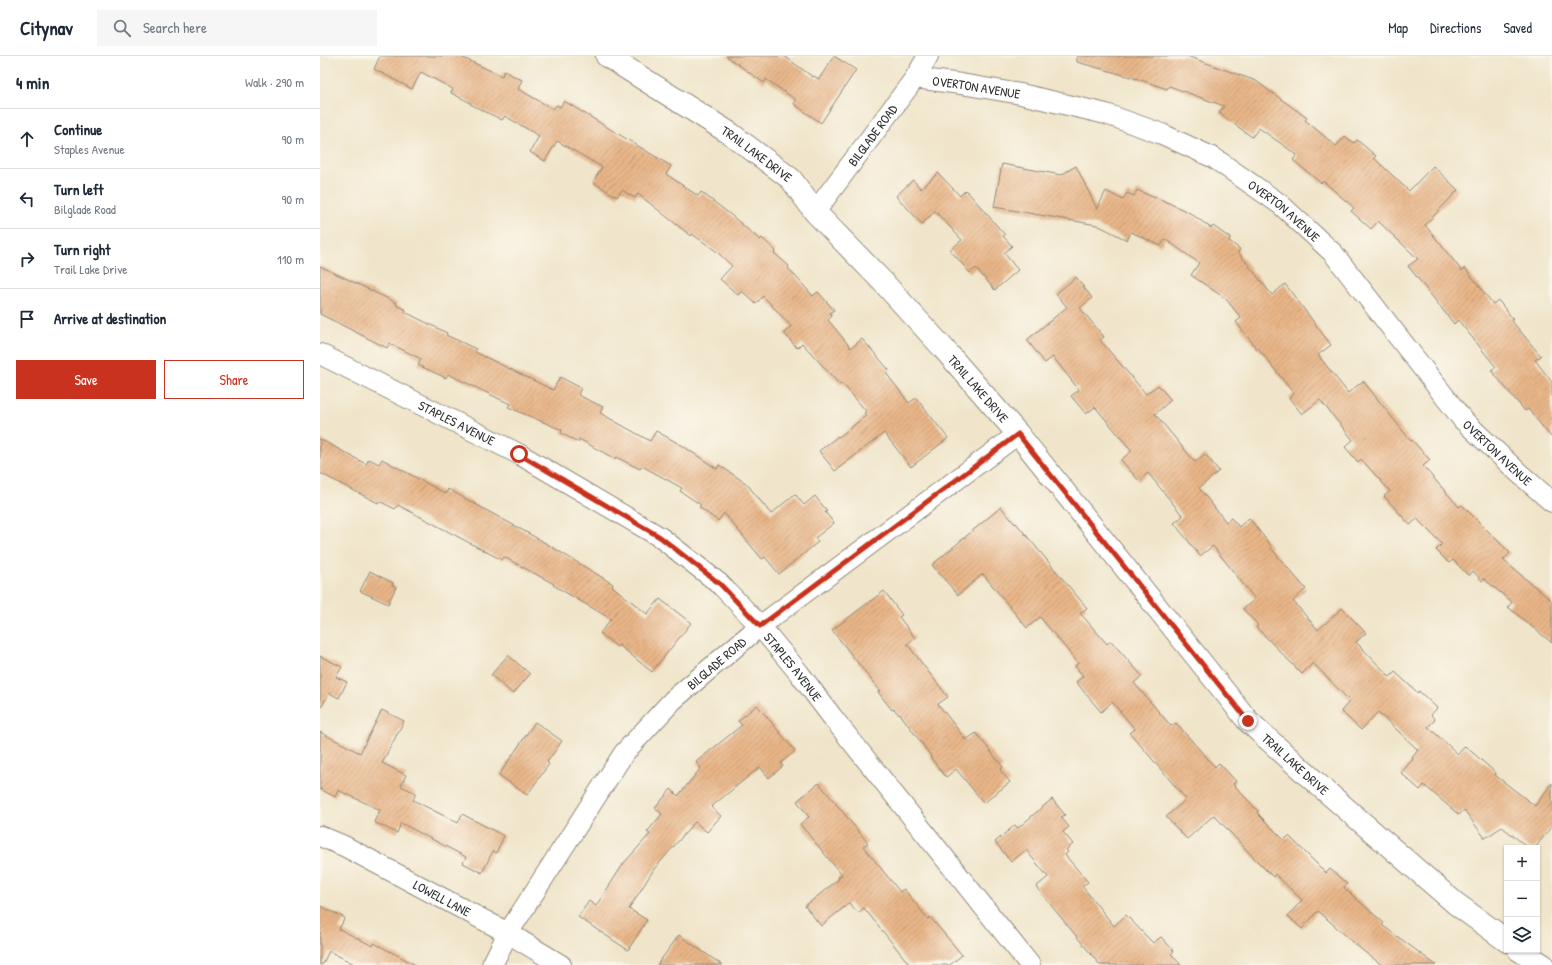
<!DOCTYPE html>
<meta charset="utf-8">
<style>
:root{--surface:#fff;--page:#f6f6f7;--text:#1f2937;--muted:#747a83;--line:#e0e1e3;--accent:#c8321e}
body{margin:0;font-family:"Patrick Hand",sans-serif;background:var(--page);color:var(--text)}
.controls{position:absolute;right:12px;bottom:12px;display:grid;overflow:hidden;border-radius:0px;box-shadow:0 1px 3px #0004}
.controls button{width:36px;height:36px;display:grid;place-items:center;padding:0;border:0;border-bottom:1px solid var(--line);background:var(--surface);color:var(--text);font:20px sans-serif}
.stop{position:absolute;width:12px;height:12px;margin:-9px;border:3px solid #c8321e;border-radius:50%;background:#fff}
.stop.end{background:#c8321e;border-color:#fff;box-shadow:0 1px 4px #0008}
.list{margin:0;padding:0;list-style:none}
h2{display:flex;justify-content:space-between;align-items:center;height:52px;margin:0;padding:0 16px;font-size:17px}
h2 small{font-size:13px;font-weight:400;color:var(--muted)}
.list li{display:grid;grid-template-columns:26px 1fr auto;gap:12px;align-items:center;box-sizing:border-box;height:60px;padding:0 16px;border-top:1px solid var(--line)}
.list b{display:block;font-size:15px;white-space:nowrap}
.list p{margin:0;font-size:13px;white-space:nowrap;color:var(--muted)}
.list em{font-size:13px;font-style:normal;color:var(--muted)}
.actions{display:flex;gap:8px;padding:12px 16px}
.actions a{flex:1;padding:9px 0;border:1px solid var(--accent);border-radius:0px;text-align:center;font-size:14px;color:var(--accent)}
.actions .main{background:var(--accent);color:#fff}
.icon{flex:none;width:22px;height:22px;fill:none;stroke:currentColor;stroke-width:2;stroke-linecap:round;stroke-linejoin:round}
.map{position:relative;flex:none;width:1232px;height:909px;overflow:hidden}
header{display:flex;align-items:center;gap:24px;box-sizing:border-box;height:56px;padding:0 20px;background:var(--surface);border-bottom:1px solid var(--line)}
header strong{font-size:19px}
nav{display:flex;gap:22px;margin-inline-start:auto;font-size:14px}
.search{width:280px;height:36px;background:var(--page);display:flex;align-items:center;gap:10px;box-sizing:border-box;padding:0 14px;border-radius:0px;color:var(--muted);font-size:15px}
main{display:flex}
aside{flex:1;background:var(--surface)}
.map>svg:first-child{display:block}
.building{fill:url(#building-hatch)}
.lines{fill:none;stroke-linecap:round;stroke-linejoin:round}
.minor-casing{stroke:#8e887a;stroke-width:22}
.tertiary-casing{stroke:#8e887a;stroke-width:24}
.minor{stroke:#fff;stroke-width:20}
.tertiary{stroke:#fff;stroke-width:22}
.route{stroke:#c8321e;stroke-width:5}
.labels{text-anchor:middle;stroke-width:4;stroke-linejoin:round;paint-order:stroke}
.street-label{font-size:13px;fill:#2b2b2b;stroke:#fbf7ec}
</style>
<header>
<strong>Citynav</strong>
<div class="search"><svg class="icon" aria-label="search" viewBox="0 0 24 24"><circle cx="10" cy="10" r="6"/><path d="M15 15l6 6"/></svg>Search here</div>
<nav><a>Map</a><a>Directions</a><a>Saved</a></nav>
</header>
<main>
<aside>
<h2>4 min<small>Walk · 290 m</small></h2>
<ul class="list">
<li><svg class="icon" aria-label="ahead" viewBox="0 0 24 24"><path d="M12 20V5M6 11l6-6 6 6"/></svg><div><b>Continue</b><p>Staples Avenue</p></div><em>90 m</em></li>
<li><svg class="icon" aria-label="left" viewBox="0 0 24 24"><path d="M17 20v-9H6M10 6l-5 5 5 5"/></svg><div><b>Turn left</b><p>Bilglade Road</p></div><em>90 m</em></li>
<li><svg class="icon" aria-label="right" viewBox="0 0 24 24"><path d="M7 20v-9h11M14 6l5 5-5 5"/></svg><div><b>Turn right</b><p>Trail Lake Drive</p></div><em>110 m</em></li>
<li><svg class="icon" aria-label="arrive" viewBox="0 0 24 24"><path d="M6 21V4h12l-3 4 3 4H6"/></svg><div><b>Arrive at destination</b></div></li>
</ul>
<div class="actions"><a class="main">Save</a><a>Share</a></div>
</aside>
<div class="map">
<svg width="1232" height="909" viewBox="0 0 1232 909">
<defs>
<pattern id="building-hatch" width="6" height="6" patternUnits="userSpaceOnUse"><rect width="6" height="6" fill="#e9b688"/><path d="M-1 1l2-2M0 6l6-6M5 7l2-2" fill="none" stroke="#bd946f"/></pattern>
</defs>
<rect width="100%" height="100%" fill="#fbf7ec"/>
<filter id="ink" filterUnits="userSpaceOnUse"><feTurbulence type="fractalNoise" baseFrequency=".025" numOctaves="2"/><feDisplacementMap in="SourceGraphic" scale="8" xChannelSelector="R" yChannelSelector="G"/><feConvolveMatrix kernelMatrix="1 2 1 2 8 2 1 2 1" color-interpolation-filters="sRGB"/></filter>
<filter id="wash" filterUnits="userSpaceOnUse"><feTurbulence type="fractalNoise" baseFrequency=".012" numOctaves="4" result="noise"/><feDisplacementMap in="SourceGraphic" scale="16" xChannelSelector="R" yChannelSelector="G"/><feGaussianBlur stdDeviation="0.9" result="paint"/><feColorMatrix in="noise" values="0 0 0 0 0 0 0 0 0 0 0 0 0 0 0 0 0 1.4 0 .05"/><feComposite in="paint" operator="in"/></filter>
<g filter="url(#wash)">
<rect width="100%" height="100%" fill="#f0e5ca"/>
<g id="blocks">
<g class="building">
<path d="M 60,0 L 141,0 L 141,1 L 182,20 L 184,15 L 202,24 L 198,33 L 233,53 L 236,49 L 240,51 L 244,45 L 351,110 L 346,118 L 378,140 L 381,136 L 411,159 L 440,184 L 442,182 L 456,195 L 454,197 L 469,210 L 468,212 L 493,240 L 498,236 L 514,254 L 510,257 L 512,260 L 508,264 L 531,292 L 542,283 L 569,314 L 566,317 L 589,347 L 596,342 L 628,382 L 591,411 L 564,377 L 515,415 L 499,395 L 518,380 L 519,381 L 547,359 L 544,357 L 546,355 L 522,327 L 520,329 L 482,287 L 477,292 L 464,277 L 471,270 L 443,240 L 436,248 L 422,235 L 418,239 L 400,223 L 412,210 L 396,195 L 372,178 L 371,180 L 318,138 L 315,142 L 302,134 L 297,141 L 273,126 L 282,111 L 237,85 L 225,105 L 210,96 L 219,80 L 185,60 L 182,64 L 150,48 L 151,47 L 131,37 L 133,33 L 101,16 L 92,33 L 54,13 Z"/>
<path d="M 406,0 L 464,0 L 493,21 L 494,20 L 499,23 L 514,0 L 536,14 L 501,67 L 474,48 L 476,44 L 446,23 L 444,27 Z"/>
<path d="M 757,0 L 867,0 L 936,25 L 987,62 L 985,64 L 1016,90 L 1025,80 L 1034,87 L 1037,84 L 1056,100 L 1054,102 L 1089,135 L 1113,110 L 1138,134 L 1105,169 L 1142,215 L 1145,212 L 1173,248 L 1178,244 L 1193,263 L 1191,264 L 1221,300 L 1215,304 L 1232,326 L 1232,382 L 1208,353 L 1205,355 L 1171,314 L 1176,311 L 1138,264 L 1134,268 L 1088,210 L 1098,203 L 1058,165 L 1051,173 L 1031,155 L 1034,152 L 1003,125 L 1001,127 L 973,104 L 977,99 L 939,72 L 932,81 L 899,57 L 904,50 L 849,30 L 847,33 L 818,23 L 757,6 Z"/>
<path d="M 682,108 L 741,119 L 756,110 L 777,153 L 786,135 L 803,144 L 807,137 L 814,140 L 817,134 L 835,142 L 836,141 L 870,157 L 891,172 L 893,170 L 910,182 L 909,185 L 920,193 L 918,196 L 952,239 L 965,228 L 1011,289 L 998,299 L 1028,337 L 1043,325 L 1091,385 L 1092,384 L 1110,404 L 1103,410 L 1139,451 L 1142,449 L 1190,497 L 1183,504 L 1232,545 L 1232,587 L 1188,551 L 1192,546 L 1164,523 L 1162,525 L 1153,515 L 1149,520 L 1133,504 L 1129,507 L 1116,494 L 1122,488 L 1097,463 L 1090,469 L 1064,440 L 1070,435 L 1041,403 L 1038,406 L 1025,391 L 1033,384 L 1000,344 L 982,358 L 969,342 L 974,338 L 938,292 L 937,293 L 916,266 L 921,262 L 906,243 L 871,219 L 879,207 L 845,183 L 841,190 L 811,176 L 807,184 L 777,169 L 674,151 Z"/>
<path d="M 618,117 L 640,140 L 646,134 L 685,179 L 683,180 L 692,190 L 684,197 L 698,214 L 675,234 L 656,212 L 650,217 L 630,194 L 642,184 L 615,155 L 602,168 L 576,140 L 593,124 L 601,133 Z"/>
<path d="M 0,210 L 77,247 L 76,249 L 86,254 L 85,256 L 127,277 L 126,279 L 156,293 L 155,296 L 233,334 L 240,321 L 261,332 L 258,339 L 283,351 L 280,357 L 330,385 L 336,375 L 363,390 L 397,413 L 399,409 L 427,428 L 451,458 L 475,438 L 484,449 L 495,440 L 507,455 L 505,456 L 514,467 L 495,482 L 498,486 L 459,518 L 445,501 L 442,503 L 404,457 L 398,465 L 379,451 L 381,449 L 360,435 L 362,432 L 322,410 L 320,413 L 296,401 L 295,403 L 259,383 L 258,386 L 241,377 L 242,374 L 188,351 L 190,348 L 128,318 L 126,322 L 98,309 L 101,303 L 69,287 L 67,292 L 0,258 Z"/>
<path d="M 756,221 L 772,242 L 760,252 L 784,281 L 780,284 L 826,338 L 838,329 L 851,344 L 835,358 L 875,406 L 885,398 L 899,415 L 879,432 L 906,466 L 911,462 L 919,471 L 929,462 L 951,490 L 950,491 L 986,533 L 973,545 L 998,574 L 1022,552 L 1046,577 L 1036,586 L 1070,621 L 1075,616 L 1098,637 L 1099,635 L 1117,652 L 1111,659 L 1115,664 L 1108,671 L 1138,698 L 1145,690 L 1176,717 L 1175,719 L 1215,750 L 1232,727 L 1232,770 L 1215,792 L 1209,792 L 1182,771 L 1165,782 L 1144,754 L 1139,759 L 1104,729 L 1100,734 L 1081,717 L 1093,703 L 1092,702 L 1098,694 L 1058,656 L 1041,674 L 1021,655 L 1030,645 L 993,607 L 982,618 L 936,571 L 938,569 L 923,553 L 935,543 L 893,490 L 880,500 L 854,467 L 863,460 L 828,417 L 819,425 L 801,404 L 812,395 L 775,351 L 766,358 L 751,340 L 759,334 L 733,301 L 725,307 L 707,284 L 747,251 L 736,238 Z"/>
<path d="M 0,383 L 46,408 L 49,403 L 59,408 L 62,403 L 126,438 L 128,433 L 222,485 L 293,528 L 292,530 L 327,558 L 340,543 L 371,567 L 332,616 L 299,589 L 297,591 L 280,577 L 291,563 L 233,529 L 234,528 L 184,501 L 182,504 L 78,449 L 75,453 L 59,445 L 58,447 L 0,417 Z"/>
<path d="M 681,451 L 695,468 L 696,467 L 767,552 L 760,557 L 787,588 L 791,585 L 822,620 L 814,627 L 851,670 L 856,667 L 895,711 L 899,707 L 916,725 L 913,728 L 938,755 L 937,757 L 964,784 L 969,780 L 1006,817 L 1010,813 L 1027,828 L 1024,832 L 1064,867 L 1062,869 L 1116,909 L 1062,909 L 1042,894 L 998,855 L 982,873 L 968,860 L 982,844 L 955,818 L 953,821 L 934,802 L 894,759 L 867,783 L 846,761 L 866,743 L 810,677 L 815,673 L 792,646 L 781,656 L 756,626 L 763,620 L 755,610 L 758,607 L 720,561 L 707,572 L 663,518 L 638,539 L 612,509 Z"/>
<path d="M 50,515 L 73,527 L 72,529 L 76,531 L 68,548 L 40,535 Z"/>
<path d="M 564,535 L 582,559 L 579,561 L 595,582 L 587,588 L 628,641 L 618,648 L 646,684 L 656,677 L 683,711 L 680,714 L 690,726 L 664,747 L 636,713 L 626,721 L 610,701 L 611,700 L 580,658 L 579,659 L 574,653 L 572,654 L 558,636 L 560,635 L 512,574 Z"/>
<path d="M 188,599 L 210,618 L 193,638 L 171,619 Z"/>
<path d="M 0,600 L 22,611 L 16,621 L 27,626 L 19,642 L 9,637 L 0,654 Z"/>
<path d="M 437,649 L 475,695 L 461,707 L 463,710 L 449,722 L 440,711 L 391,751 L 401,760 L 387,776 L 375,766 L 334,813 L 309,853 L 327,864 L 308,894 L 258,861 L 269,845 L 276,850 L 304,807 L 330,778 L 327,776 L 342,758 L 335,752 L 351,733 L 358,740 L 381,712 L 376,706 L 422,669 L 418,665 Z"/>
<path d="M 62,654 L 84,665 L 62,707 L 86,719 L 81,730 L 96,737 L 93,744 L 138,767 L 142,758 L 184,780 L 176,797 L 173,795 L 162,817 L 143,807 L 146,801 L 81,767 L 77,777 L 54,766 L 60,754 L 18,734 L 15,741 L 0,733 L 0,676 L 40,697 Z"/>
<path d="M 215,666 L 242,685 L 227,706 L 229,708 L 207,739 L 179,719 Z"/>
<path d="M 499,727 L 548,787 L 543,790 L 580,836 L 584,833 L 608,863 L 610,861 L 642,899 L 630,909 L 590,909 L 544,852 L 538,857 L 529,847 L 501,870 L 485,850 L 519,823 L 518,821 L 522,819 L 480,768 L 489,761 L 477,745 Z"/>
<path d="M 732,743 L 745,759 L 741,761 L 749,771 L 743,776 L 753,788 L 746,794 L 748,796 L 745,799 L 768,826 L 762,830 L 794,870 L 806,859 L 833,887 L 841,881 L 854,895 L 851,898 L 861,909 L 780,909 L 716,831 L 728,821 L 706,794 L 691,806 L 675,786 L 695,769 L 698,772 Z"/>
<path d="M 0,850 L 25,862 L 19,873 L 53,890 L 54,887 L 96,909 L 36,909 L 9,895 L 2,909 L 0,909 Z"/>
<path d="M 359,879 L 402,909 L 337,909 Z"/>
</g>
</g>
</g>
<g filter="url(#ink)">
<use href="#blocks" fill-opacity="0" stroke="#8e887a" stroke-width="1"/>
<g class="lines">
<defs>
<g id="minor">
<path id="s1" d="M 595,22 L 641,28 L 701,38 L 786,58 L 842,78 L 894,102 L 960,148 L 1013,197 L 1143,364 L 1200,418 L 1232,446"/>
<path id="s2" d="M 495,156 L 595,22 L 608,0"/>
<path id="s3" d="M 0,298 L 199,398 L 340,481 L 400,528 L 440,570 L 479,617 L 513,662 L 710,909"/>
<path id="s4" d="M 0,780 L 24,790 L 188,877 L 241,909"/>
<path id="s5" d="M 172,909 L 188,877 L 304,697 L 353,644 L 440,570 L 698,378"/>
</g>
<g id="tertiary">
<path id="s6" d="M 287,0 L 411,78 L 471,123 L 495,156 L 563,226 L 624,293 L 698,378 L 928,665 L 993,724 L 1135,847 L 1187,885"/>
<path d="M 1199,894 L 1223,909"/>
</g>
</defs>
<use href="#minor" class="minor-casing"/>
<use href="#tertiary" class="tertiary-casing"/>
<use href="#minor" class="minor"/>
<use href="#tertiary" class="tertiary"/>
</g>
</g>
<g class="lines" filter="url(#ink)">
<path class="route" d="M 199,398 L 340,481 L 400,528 L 440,570 L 698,378 L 928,665"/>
</g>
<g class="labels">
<g class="street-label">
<text dy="5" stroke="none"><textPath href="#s1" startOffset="62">OVERTON AVENUE</textPath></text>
<text dy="5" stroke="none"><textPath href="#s2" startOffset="96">BILGLADE ROAD</textPath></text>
<text dy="5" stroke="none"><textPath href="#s6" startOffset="179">TRAIL LAKE DRIVE</textPath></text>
<text dy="5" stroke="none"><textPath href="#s1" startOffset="399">OVERTON AVENUE</textPath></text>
<text dy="5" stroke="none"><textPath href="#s6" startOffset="503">TRAIL LAKE DRIVE</textPath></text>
<text dy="5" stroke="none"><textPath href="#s3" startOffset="153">STAPLES AVENUE</textPath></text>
<text dy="5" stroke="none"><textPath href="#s1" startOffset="723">OVERTON AVENUE</textPath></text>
<text dy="5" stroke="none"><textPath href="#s5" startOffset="379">BILGLADE ROAD</textPath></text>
<text dy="5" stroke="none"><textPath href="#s3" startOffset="573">STAPLES AVENUE</textPath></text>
<text dy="5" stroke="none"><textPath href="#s6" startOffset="995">TRAIL LAKE DRIVE</textPath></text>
<text dy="5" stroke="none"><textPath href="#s4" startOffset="137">LOWELL LANE</textPath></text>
</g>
</g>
</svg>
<div class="controls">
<button>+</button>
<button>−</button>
<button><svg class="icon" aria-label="layers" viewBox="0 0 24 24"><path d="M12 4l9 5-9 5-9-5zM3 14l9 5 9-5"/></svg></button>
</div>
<div class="stop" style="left:199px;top:398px"></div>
<div class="stop end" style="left:928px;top:665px"></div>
</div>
</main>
